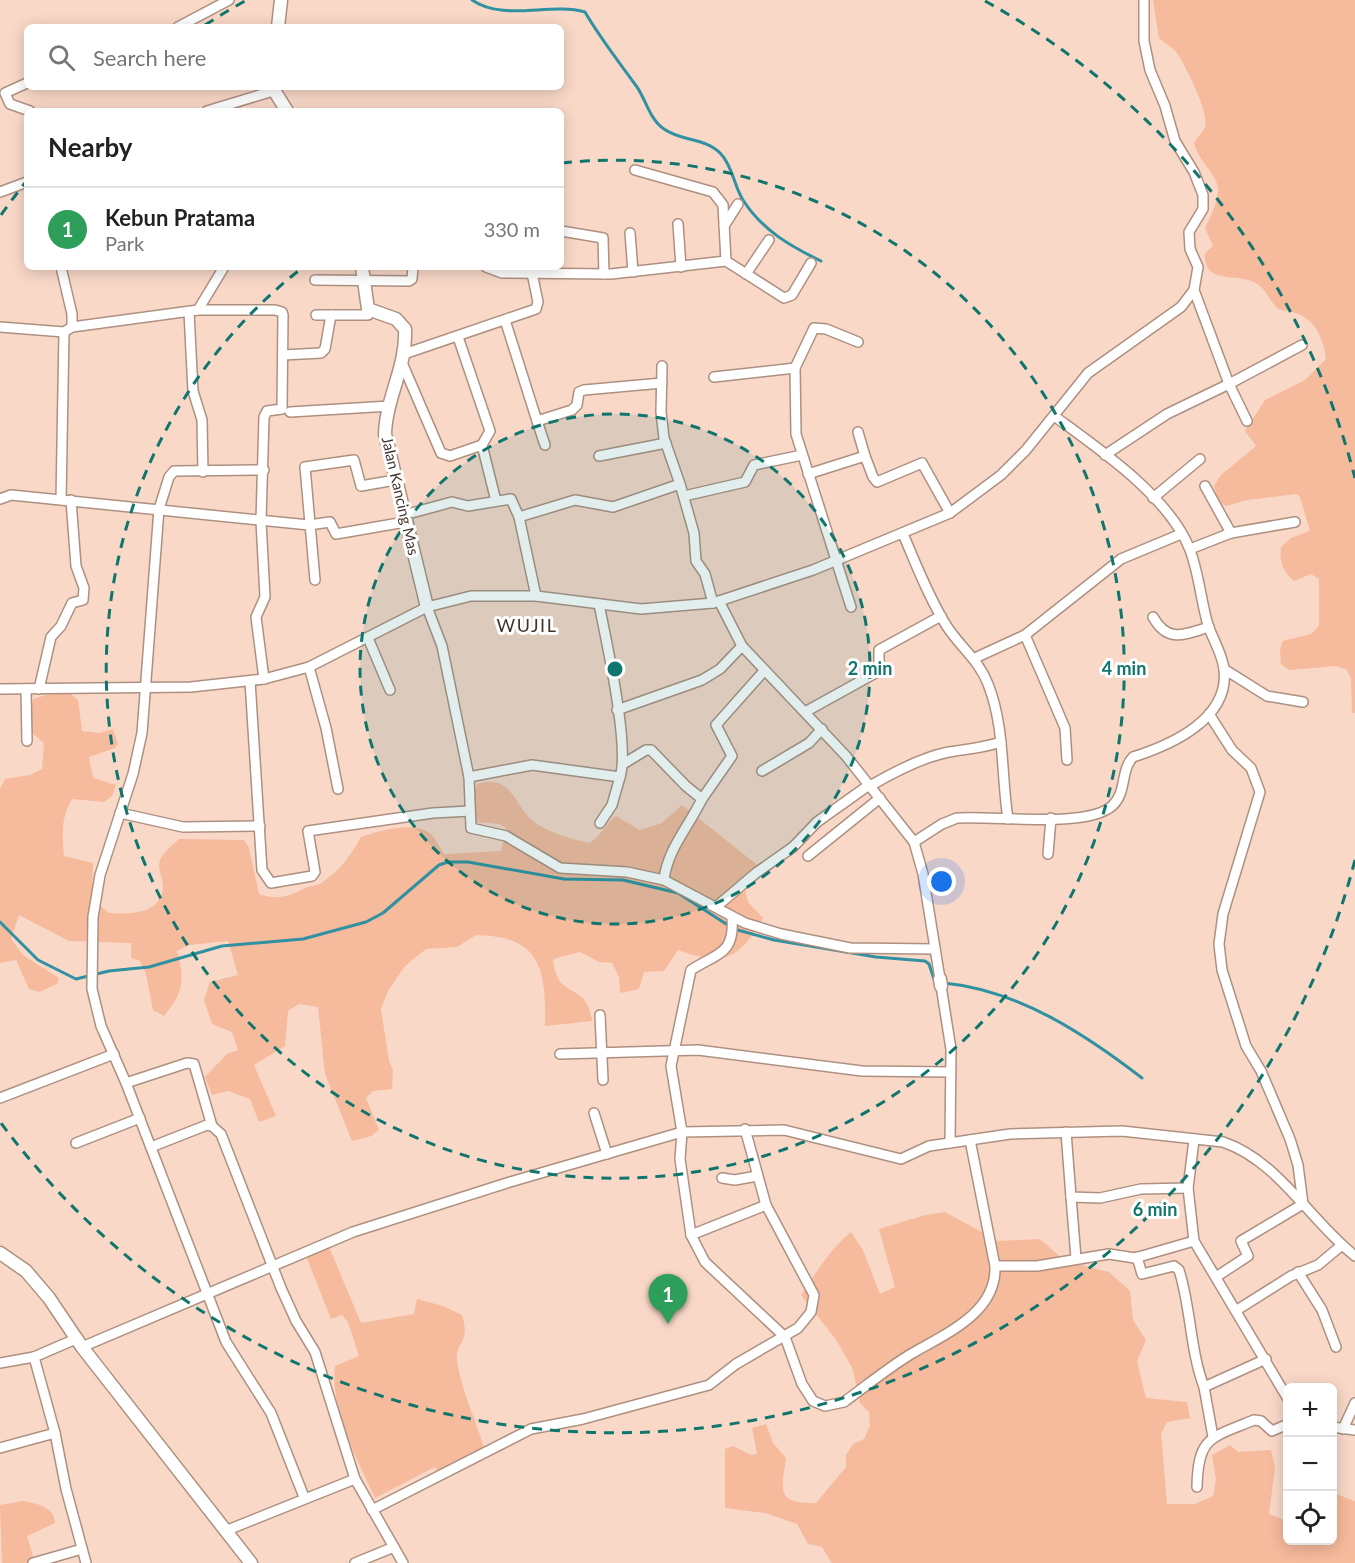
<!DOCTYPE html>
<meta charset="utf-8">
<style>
:root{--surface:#fff;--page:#f2f2f2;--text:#222;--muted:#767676;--line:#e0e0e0;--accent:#0f766e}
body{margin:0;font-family:Lato,sans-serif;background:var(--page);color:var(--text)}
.controls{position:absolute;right:18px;bottom:18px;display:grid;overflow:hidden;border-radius:9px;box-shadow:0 3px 15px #0003}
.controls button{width:54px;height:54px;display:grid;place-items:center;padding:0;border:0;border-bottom:2px solid var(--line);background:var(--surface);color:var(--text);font:30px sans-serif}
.you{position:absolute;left:942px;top:882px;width:21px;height:21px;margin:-15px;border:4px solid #fff;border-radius:50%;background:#1a73e8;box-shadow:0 0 0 9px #1a73e833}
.badge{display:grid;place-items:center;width:39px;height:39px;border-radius:50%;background:var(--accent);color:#fff;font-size:20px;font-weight:700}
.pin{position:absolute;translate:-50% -50px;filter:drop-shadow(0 2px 3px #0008)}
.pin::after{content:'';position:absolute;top:32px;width:21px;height:18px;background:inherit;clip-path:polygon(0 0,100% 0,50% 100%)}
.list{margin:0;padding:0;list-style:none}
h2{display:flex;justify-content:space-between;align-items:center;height:78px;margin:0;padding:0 24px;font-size:26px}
h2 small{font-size:20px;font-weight:400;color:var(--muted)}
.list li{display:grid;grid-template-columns:39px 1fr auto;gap:18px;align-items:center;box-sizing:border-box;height:84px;padding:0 24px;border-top:2px solid var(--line)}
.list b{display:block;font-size:22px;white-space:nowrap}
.list p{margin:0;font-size:20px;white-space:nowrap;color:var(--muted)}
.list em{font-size:20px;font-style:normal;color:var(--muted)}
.icon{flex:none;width:33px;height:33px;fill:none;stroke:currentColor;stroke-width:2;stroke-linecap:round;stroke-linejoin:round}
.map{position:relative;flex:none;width:1355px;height:1563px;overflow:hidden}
.search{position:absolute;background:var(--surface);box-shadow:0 3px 15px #0003;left:24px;top:24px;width:540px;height:66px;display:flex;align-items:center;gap:15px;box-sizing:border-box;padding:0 21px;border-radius:9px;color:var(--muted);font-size:22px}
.panel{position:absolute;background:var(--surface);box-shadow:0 3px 15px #0003;left:24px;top:108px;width:540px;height:162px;border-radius:9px}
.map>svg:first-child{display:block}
.green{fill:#f6ba9c}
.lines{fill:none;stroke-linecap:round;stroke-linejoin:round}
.stream{stroke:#2f91a1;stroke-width:3}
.minor-casing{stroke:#ae9081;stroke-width:12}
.tertiary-casing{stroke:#ae9081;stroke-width:15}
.minor{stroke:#fff;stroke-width:9}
.tertiary{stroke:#fff;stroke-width:12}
.ring{fill:none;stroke:#0f766e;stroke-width:3;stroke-dasharray:10 8}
.labels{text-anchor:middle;stroke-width:6;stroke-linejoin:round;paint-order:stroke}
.street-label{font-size:15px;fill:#41342e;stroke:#fff}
.quarter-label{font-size:18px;letter-spacing:1.5px;fill:#41342e;stroke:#fff}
.centre{fill:#0f766e;stroke:#fff;stroke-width:3}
.ring-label{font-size:18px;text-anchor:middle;font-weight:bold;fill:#0f766e;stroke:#fff;stroke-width:6;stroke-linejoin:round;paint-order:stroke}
</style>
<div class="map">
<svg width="1355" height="1563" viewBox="0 0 1355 1563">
<rect width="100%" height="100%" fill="#f9d8c8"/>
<g class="green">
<path d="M 1153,0 L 1355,0 L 1355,713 L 1352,713 L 1351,679 L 1347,670 L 1336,666 L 1289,670 L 1281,664 L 1280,649 L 1283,641 L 1311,634 L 1319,626 L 1319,579 L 1311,574 L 1294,581 C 1283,572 1279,561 1281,547 L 1291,538 L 1310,531 L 1300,497 L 1297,494 L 1247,500 L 1226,506 L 1218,501 L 1214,486 L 1221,475 L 1256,446 L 1245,431 L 1265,400 L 1305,380 L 1326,359 C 1324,340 1316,320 1296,313 C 1291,311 1284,311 1278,309 C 1270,301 1266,289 1256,283 C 1236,272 1204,286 1205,253 L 1213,246 L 1205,228 C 1210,217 1217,204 1218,192 C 1220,176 1198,162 1194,143 C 1197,138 1203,132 1205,127 C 1210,114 1185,65 1177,53 C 1172,47 1164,43 1159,38 Z"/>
<path d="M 69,693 L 78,700 L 82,731 L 100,733 L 113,729 L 118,744 L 115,748 L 89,757 L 93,778 L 116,785 L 112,796 L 104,802 L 72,799 C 61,817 62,835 64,856 L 93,863 L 92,899 L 109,913 C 129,914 160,915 163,888 C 164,879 157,870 160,860 C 163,852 173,845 179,839 L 244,840 L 249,848 L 259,894 C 278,900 287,897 303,889 C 309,886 316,886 321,883 C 340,871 351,855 361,837 C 378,831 416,820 431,834 C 436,839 440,848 444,854 L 501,851 L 506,828 L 499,824 L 477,822 L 474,795 L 477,784 C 514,772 514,810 537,824 C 553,834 571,839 590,843 C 602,835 605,824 616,816 L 640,830 L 662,823 L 682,805 L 766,872 L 745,890 L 748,902 L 763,918 C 739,959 725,967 678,950 L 664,971 L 644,972 L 639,989 L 620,993 L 619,977 L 612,963 L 599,962 L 580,952 L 553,959 C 557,1003 587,979 592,1021 L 545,1026 C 546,970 542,936 476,935 L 457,947 L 426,949 L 405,966 L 388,991 L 381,1009 L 389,1061 L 393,1070 L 392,1089 L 373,1091 L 366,1098 L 379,1130 L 371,1136 L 352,1141 L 325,1074 L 318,1007 L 299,1004 L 288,1011 L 285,1046 L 254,1065 L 276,1116 L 259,1122 L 250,1099 L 228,1091 L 212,1095 L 205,1077 L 227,1054 L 238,1050 L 232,1032 L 212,1024 L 204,1000 L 210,982 L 238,975 L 228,941 L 189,945 L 177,951 C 185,980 184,992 164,1016 L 153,1010 L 146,974 L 140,961 L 131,958 L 131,943 L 69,941 L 19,915 L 11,939 L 24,956 L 59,978 L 57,984 L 39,992 L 29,989 L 16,960 L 0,963 L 0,789 L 5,779 L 30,775 L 42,769 L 44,743 L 32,733 L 31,709 L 33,699 L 46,695 Z"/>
<path d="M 945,1212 L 998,1241 L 1040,1239 L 1065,1261 L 1109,1272 L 1130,1291 L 1133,1320 L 1146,1340 L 1137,1361 L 1146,1398 L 1187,1402 L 1190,1418 L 1167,1422 L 1161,1434 L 1167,1504 L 1195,1504 L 1213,1496 L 1216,1479 L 1212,1455 L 1230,1445 L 1238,1452 L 1271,1450 L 1275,1468 L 1269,1514 L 1287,1521 L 1288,1540 L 1332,1540 L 1333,1493 L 1355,1501 L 1355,1563 L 832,1563 L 822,1547 L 808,1544 L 797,1524 L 765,1513 L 725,1508 L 725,1449 L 733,1446 L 751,1455 L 757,1454 L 752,1428 L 766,1424 L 773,1443 L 786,1458 C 781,1492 777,1504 816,1503 L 846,1467 L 846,1455 L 853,1444 L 864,1439 L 870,1426 L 869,1412 L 860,1403 L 853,1370 L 837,1341 L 801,1295 C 816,1273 830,1249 851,1232 L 863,1250 L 880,1294 L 895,1287 L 879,1229 L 925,1215 Z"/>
<path d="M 329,1247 L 361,1323 L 414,1314 L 417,1299 L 443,1306 L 462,1315 C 471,1344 455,1341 457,1360 C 461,1393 479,1424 486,1456 L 483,1460 L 441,1478 L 435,1467 L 375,1498 C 357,1459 330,1410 335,1366 L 359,1356 L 348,1322 L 342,1315 L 331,1319 L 306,1256 Z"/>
<path d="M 23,1501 C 37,1504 54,1506 55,1523 L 27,1536 L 35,1563 L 2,1563 L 0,1505 Z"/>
</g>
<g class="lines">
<g class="stream">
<path d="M 472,0 C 504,22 550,2 585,12 C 600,38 619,62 637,87 C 646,100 650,120 664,129 C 682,142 705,137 721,154 C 733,167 734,186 743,200 C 762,230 790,246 821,261"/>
<path d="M 0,922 L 38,960 L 76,979 L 109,971 L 149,967 L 222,946 L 303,939 L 366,922 L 383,913 L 439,865 L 448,862 L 468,862 L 564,879 L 623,880 L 678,893 L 734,929 L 774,940 L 876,957 L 925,961 L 929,964 L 935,982"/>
<path d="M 944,983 C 1018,990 1085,1034 1142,1078"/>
</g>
<defs>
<g id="minor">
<path d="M 178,27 L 229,0"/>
<path d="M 27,83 L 5,93 L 10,104 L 30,111"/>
<path d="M 207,111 L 273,91"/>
<path d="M 0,192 L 27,182"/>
<path d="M 678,224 L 681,267"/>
<path d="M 724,226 L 738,204"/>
<path d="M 561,231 L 603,238 L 604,274"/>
<path d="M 630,233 L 633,272"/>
<path d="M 726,261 L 784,298 L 792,295 L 811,263"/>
<path d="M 486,267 L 502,273 L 611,274 L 726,261 L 723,205 L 713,192 L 635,170"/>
<path d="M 746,274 L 769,240"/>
<path d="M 315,280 L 409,281 L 412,279 L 413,267"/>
<path d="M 198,310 L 275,310 L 282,312 L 283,315 L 282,409 L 267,411 L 264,417 L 261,521 L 265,597 L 256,617 L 264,679"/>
<path d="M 189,312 L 193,391 L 202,420 L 203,472"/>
<path d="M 316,315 L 331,315"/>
<path d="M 505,320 L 537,421 L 572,410 L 577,405 L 579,392 L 584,390 L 662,383"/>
<path d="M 0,327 L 64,332 L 72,327 L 72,314 L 61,267"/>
<path d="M 72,327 L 198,310 L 224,267"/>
<path d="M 458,337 L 490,431 L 482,445"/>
<path d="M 404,354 L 536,309 L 538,302 L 532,273"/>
<path d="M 283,355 L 321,353 L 325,349 L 331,315 L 368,315 L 370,311"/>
<path d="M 403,365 L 441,453 L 450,456 L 482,445 L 496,501"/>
<path d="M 662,366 L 661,412 L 664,438 L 680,484"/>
<path d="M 714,377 L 795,368"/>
<path d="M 290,412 L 390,406"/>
<path d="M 537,421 L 545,445"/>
<path d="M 1247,421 L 1229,384 L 1302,345"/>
<path d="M 858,432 L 865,456"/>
<path d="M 1105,455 L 1167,414 L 1229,384 L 1194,290"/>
<path d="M 599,456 L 666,443"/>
<path d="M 264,470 L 174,471 L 169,477 L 159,509 L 142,733 L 133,774 L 100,875 L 93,917 L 92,989 L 101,1026 L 126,1083 L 226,1342 L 271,1413 L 304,1497"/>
<path d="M 808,474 L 865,456 L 873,477 L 877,482 L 922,463 L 950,513"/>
<path d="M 1205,486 L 1231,533"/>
<path d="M 684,496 L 745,482 L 754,465 L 802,455"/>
<path d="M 1153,498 L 1200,459"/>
<path d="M 0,499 L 11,495 L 309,525 L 330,522 L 336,534 L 405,522"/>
<path d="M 61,500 L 64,332"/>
<path d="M 404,515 L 452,502 L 468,506 L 511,499 L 519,517"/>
<path d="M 903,534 C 916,564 928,596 946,625 C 959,646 979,660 988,684 C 1005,727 1001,774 1008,819"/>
<path d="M 1190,549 L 1231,533 L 1295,522"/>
<path d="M 315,580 L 305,467 L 354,460 L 361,486 L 395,480"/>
<path d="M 536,596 L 519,517 L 575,500 L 613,507 L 680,484 L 694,533 L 696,561 L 705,574 L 713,603"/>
<path d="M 719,601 L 742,646 L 846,756 L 914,842 L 923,874 L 940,979"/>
<path d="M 427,607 L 442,646 L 469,777 L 532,765 L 620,777 C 630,746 606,640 599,604"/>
<path d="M 851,607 L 796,434 L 795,368 L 814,328 L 826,329 L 858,342"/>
<path d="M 1153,617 C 1168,644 1185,634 1209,627"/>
<path d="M 1025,635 L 1121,559 L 1181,534"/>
<path d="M 368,638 L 390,690"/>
<path d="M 975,658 L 1025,635 L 1065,728 L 1067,760"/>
<path d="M 309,667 L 326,728 L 338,789"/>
<path d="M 1224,669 L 1267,696 L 1303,702"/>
<path d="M 250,681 L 262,870 L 271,883 L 312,876 L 315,872 L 308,831 L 433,813 L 470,811"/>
<path d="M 0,689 L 191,687 L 264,679 L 309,667 L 427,607 L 471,596 L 536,596 L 641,609 L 713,603 L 813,570 L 950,513 L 1001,475 L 1026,450 L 1088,373 L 1181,307 L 1194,290 L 1198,267 L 1190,249 L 1189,232 L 1203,209 L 1203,195 L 1194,172 L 1175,141 L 1165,106 L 1150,70 L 1144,41 L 1144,0"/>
<path d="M 26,689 L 27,741"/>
<path d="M 39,689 L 51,637 L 61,626 L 72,603 L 83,600 L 84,588 L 76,566 L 71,500"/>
<path d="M 617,710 L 702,680 L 720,669 L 742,646"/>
<path d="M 805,712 L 879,671 L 879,650 L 941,616"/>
<path d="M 1209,714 L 1232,750 L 1251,768 L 1260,792 L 1223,914 L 1219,944 L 1222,970 L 1246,1046 L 1261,1071 L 1290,1139 L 1298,1165 L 1303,1204 L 1241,1241 L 1248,1256 L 1216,1277"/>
<path d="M 623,764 L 646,750 L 651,750 L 686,786 L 702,799 L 732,756 L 716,725 L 764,671"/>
<path d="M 762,771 L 809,743 L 822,729"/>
<path d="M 469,777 L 471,828 L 506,836 L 560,868 L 627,872 L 664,880 L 745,923 L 781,934 L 850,948 L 935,949"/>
<path d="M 870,786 C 894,772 922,757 949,752 C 967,749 983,748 1001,742"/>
<path d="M 120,813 L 183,827 L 260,826"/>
<path d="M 600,823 L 612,805 L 620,777"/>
<path d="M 914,842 L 942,824 L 957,818 C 993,815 1086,829 1112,806 C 1127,793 1120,771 1133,757 C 1171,745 1230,719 1224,669 C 1222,653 1213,640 1208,625 C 1201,601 1199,574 1190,550 C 1170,497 1099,449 1054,416"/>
<path d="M 1048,854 L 1051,818"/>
<path d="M 808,856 L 880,798"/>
<path d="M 664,880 C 667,850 689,826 702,799"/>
<path d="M 716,907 L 756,873 L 793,847 L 817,822 L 869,785"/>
<path d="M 732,917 C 735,955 717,953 691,970 L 671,1066 L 682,1132 L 680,1159 L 691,1235 L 705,1262 L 785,1337 L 802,1384 L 813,1401 L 825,1406 L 844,1402 C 866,1386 888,1368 911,1354 C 945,1334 997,1313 995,1266 L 970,1140"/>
<path d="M 941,986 L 951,1049 L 950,1143"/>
<path d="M 600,1015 L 603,1080"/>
<path d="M 560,1054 L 698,1050 L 862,1071 L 949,1072"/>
<path d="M 126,1083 L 187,1063 L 194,1064 L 212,1126"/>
<path d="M 0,1098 L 114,1054"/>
<path d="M 594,1113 L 607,1154"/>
<path d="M 1066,1132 L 1071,1197 L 1100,1198 L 1141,1189 L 1188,1188"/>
<path d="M 1194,1140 L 1188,1188 L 1194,1241 L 1288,1399"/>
<path d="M 76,1143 L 140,1118"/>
<path d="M 151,1147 L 207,1125 L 212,1126 L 221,1134 L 281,1288 L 296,1321 L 315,1352 L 355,1479 L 403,1563"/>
<path d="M 722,1178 L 735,1180 L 757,1176"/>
<path d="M 1071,1197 L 1076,1258"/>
<path d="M 691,1235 L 766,1205"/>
<path d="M 1137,1257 L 1142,1274 L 1174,1266 L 1179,1270 C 1191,1308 1190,1350 1204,1387 L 1266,1359"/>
<path d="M 995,1266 L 1037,1266 L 1109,1254 L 1135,1258 L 1194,1241"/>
<path d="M 1298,1272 L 1322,1310 L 1336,1347"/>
<path d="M 1237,1310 L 1291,1276 L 1318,1265 L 1342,1245"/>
<path d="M 82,1347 L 353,1232 L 510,1182 L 682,1132 L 784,1130 L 901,1159 L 929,1146 L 1010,1134 L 1122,1131 L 1223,1142 C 1279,1161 1310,1221 1355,1256"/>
<path d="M 0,1363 L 34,1357"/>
<path d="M 1204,1387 L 1213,1437"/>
<path d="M 1332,1427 L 1355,1430"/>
<path d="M 1343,1429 L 1355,1403"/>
<path d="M 55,1433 L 66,1489 L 86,1563"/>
<path d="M 0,1448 L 55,1433 L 34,1357 L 78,1338"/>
<path d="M 1197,1487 C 1198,1436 1211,1438 1254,1420 L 1261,1421 L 1272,1431 L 1288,1424"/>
<path d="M 372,1510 L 531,1429 L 583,1419 L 709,1385 L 736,1364 L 798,1328 L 811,1312 L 814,1295 L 766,1205 L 745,1129"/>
<path d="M 225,1531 L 355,1479"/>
<path d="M 33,1563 L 82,1549"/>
<path d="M 355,1563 L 394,1547"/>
</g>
<g id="tertiary">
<path d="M 278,27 L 281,0"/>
<path d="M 272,87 L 287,111"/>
<path d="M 362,267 L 368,309 L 396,319 L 405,329 C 407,366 386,398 385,434 L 427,607"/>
<path d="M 940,979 L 941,986"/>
<path d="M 0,1253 L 26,1271 L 49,1298 L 82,1347 L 251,1563"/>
</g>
</defs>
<use href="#minor" class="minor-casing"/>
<use href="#tertiary" class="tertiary-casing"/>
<use href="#minor" class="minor"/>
<use href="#tertiary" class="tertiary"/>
</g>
<circle cx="615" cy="669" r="255" fill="#0f766e" fill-opacity=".12"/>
<g class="ring">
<circle cx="615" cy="669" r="255"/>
<path d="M562 163A509 509 0 1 1 302 268"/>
<path d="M1355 860A764 764 0 0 1 1 1123M1 215A764 764 0 0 1 25 183M205 25A764 764 0 0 1 245 1M985 1A764 764 0 0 1 1355 478"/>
</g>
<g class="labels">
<g class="street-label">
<text transform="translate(400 496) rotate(77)" y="5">Jalan Kancing Mas</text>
</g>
<g class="quarter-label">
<text x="527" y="632">WUJIL</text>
</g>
</g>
<circle cx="615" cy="669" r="9" class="centre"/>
<g class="ring-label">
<text x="870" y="675">2 min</text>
<text x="1124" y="675">4 min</text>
<text x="1155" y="1216">6 min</text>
</g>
</svg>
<div class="controls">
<button>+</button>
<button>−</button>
<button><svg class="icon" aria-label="locate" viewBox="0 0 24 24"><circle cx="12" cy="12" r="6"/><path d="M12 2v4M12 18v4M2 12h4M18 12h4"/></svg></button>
</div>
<div class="you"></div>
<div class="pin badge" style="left:668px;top:1324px;background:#2e9e5b">1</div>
<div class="search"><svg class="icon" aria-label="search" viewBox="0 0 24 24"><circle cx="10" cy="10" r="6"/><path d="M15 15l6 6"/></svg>Search here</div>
<section class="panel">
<h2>Nearby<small></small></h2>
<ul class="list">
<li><span class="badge" style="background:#2e9e5b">1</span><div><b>Kebun Pratama</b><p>Park</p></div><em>330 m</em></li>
</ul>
</section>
</div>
